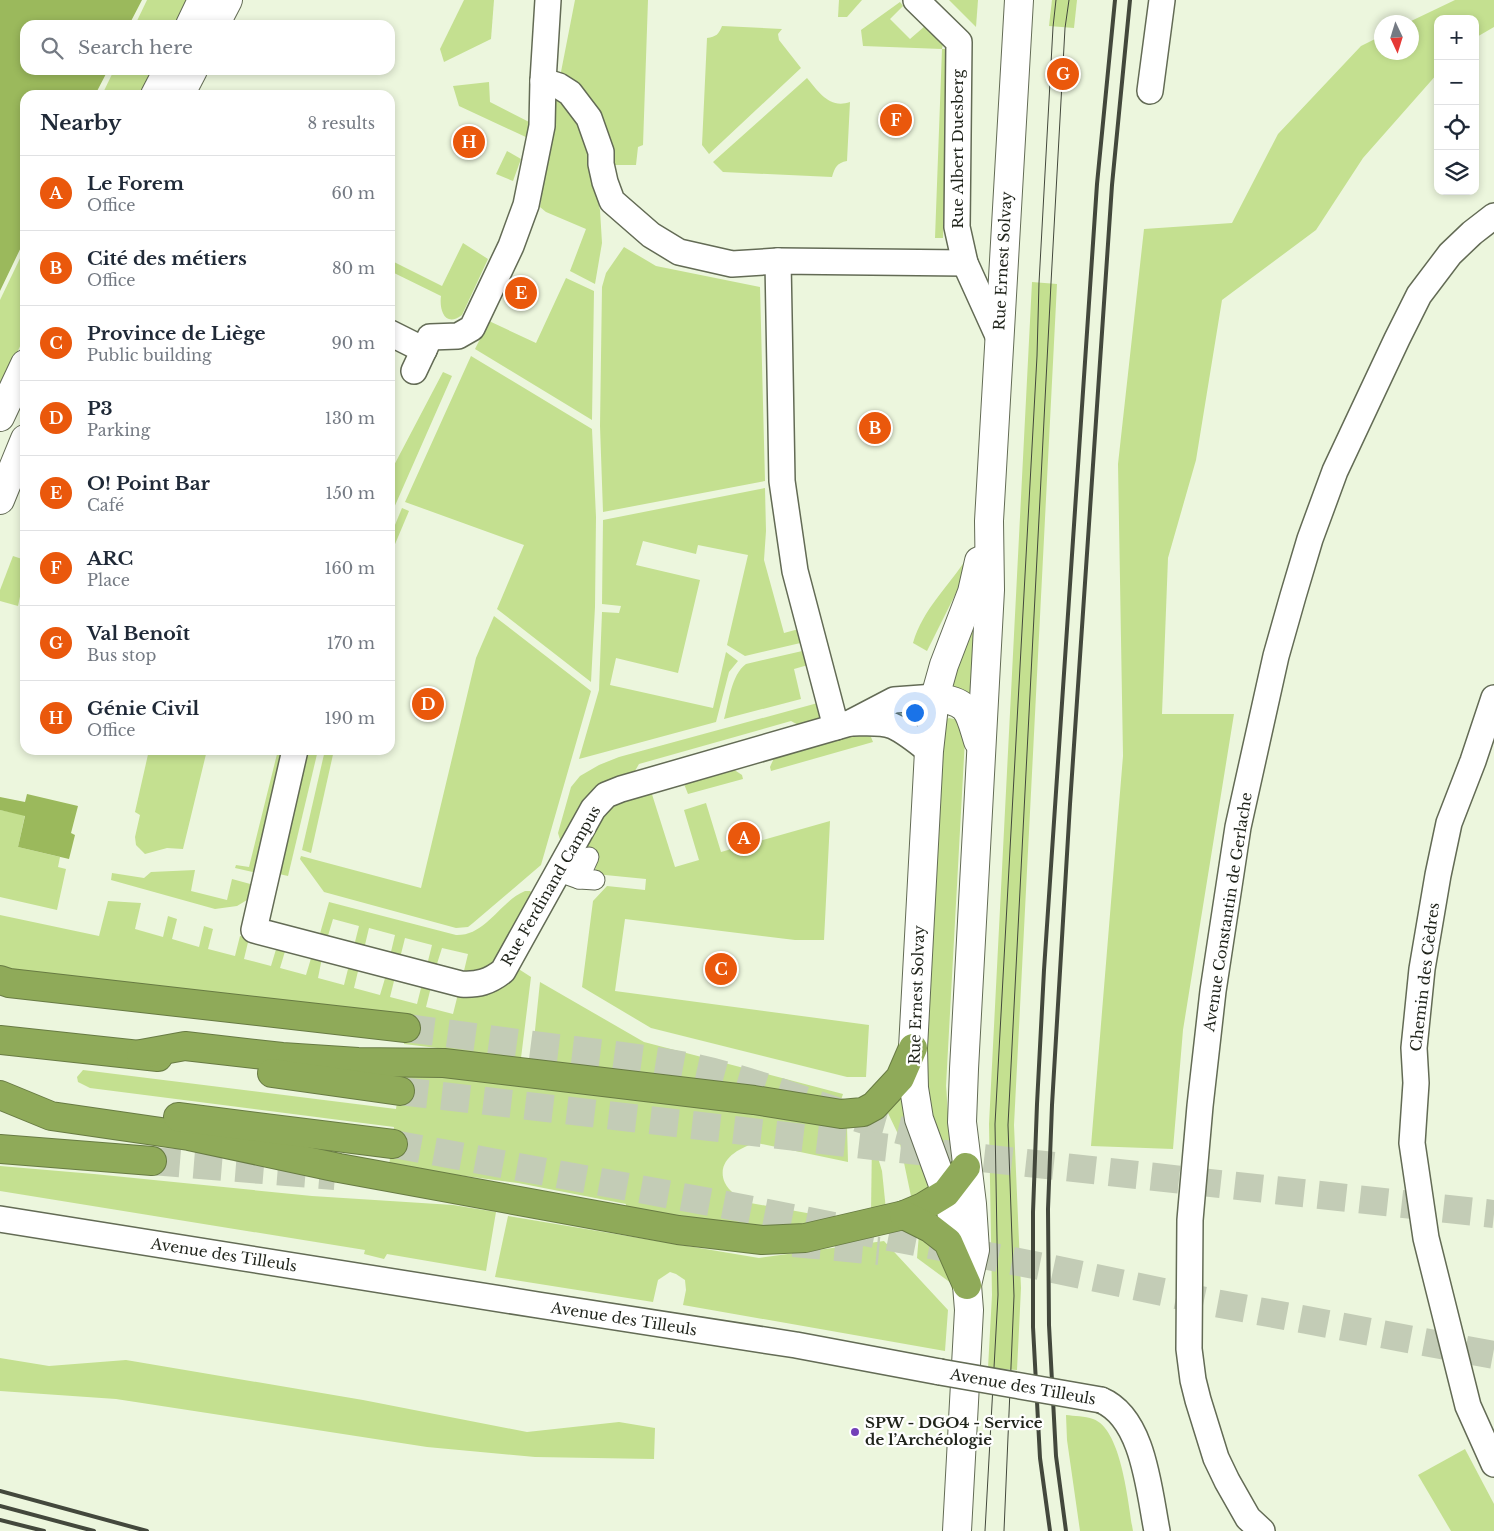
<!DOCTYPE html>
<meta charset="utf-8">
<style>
:root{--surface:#fff;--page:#f2f2f3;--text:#1f2937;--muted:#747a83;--line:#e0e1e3;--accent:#ea580c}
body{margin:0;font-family:"Libre Baskerville",serif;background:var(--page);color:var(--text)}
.controls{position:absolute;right:15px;top:15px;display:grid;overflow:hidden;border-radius:10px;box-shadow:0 2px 8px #0003}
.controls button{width:45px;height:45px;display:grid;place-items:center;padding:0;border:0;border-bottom:1px solid var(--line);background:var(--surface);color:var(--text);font:25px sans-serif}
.compass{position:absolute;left:1374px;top:15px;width:45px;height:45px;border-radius:50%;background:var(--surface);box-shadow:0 2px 8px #0003;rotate:176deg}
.you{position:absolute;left:914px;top:712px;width:18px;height:18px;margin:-12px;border:4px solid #fff;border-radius:50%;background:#1a73e8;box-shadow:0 0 0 8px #1a73e833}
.badge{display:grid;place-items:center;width:32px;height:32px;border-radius:50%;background:var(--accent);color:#fff;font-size:16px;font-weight:700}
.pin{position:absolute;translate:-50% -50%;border:2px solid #fff;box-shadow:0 1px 5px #0006}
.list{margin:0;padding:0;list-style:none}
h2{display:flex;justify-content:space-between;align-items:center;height:65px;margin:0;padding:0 20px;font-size:21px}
h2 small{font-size:16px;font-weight:400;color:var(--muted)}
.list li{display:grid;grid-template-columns:32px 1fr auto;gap:15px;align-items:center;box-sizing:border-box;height:75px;padding:0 20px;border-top:1px solid var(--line)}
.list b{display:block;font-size:19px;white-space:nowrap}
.list p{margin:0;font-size:16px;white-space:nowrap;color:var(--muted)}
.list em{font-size:16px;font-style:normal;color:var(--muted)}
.icon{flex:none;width:28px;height:28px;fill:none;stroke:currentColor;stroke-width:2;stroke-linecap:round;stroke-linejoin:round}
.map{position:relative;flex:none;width:1494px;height:1531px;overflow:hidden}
.search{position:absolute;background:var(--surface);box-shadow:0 2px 8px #0003;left:20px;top:20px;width:375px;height:55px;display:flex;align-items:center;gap:12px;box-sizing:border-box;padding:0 18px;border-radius:15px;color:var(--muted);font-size:19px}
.panel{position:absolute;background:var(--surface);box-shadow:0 2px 8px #0003;left:20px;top:90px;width:375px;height:665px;border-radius:15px}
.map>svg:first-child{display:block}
.green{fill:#c4e090}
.water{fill:#9bb95c}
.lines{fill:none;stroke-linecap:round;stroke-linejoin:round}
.motorway-tunnel{stroke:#c3ccb6;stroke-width:28;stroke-dasharray:28 14;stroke-linecap:butt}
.pedestrian-casing{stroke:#636b55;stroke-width:21}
.minor-casing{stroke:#636b55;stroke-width:28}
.tertiary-casing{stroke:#636b55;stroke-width:30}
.secondary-casing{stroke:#636b55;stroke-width:30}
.motorway-casing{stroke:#687b43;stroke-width:30}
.pedestrian{stroke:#fff;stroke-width:19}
.minor{stroke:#fff;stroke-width:25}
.tertiary{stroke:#fff;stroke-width:28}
.secondary{stroke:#fff;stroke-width:28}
.motorway{stroke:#8faa59;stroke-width:28}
.tram{stroke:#43483c;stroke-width:1}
.rail{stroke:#43483c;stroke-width:4}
.minor-bridge-casing{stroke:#636b55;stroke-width:28;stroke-linecap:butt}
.minor-bridge{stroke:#fff;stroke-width:25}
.poi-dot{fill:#7240b8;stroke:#fff;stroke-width:2}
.labels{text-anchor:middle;stroke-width:4.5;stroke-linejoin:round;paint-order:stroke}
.street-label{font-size:15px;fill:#1f231a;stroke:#fff}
.poi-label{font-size:15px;font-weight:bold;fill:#1f231a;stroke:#fff;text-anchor:start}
</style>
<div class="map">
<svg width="1494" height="1531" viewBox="0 0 1494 1531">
<rect width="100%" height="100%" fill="#ecf6dd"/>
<g class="green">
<path d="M 147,0 L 191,0 L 178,25 L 135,25 Z"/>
<path d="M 464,0 L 494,0 L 491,39 L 444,62 L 440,49 Z"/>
<path d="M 575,0 L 648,0 L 643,145 L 638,147 L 636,165 L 611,165 L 560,77 Z"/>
<path d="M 839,0 L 862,0 L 847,17 L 838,17 Z"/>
<path d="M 949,0 L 978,0 L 976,27 Z"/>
<path d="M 1052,0 L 1077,0 L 1074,28 L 1049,26 Z"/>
<path d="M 1455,0 L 1494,0 L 1494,27 L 1475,38 L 1475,19 L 1438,19 L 1438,73 L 1363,158 L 1316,230 L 1222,300 L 1196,460 L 1168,558 L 1162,714 L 1234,714 L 1183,1030 L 1173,1149 L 1091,1146 L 1123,756 L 1118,464 L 1144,229 L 1232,223 L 1278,134 L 1361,46 L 1381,36 L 1382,52 L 1412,52 L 1412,22 L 1409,22 Z"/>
<path d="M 900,2 L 903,6 L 890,19 L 910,39 L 925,26 L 943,44 L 942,49 L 949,49 L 943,238 L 935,238 L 942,49 L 863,46 L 861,30 Z"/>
<path d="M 722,26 L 782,29 L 778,34 L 779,40 L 801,68 L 709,154 L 702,145 L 707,38 C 716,37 719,34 722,26 Z"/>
<path d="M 114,70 L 156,70 L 143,95 L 102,95 Z"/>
<path d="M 807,78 C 819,92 829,109 850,102 L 847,161 C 837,163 835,167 832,177 L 723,172 L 713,162 Z"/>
<path d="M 489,82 L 490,102 L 533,124 L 528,138 L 459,106 L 453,86 Z"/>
<path d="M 557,95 L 580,121 L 592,155 L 594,185 L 600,210 L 602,243 L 595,284 L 570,271 L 586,229 L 546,212 L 540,207 Z"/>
<path d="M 507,151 L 521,159 L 513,181 L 496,174 Z"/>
<path d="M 463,243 L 488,259 L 462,315 C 445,328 439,310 441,296 L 390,271 L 390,260 L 442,286 Z"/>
<path d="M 624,247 L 656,266 L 760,287 L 765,481 L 603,512 L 600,426 L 602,287 L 606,273 Z"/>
<path d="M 25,248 L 25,336 L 0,388 L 0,300 Z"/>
<path d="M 566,278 L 594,291 L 592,420 L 475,349 L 489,321 L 536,343 Z"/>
<path d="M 1032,282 L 1057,284 L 1014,1125 L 1021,1288 L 1017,1370 L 988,1368 L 992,1295 L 989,1124 Z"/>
<path d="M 471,356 L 592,429 L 596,517 L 595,607 L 591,682 L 497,609 L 524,545 L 405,502 Z"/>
<path d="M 443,372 L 452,376 L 390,517 L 390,489 L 393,478 L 391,471 Z"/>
<path d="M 765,488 L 766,531 L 764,560 L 784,633 L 806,627 L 809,641 L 745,656 L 727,645 L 748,555 L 698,545 L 696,554 L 643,541 L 636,565 L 700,580 L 678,673 L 616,658 L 610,685 L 713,708 L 726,652 L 738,661 L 729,672 L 716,722 L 579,759 L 599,690 L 602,612 L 619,613 L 621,606 L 602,604 L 603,520 Z"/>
<path d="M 402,508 L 409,511 L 390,556 L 390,537 Z"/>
<path d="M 13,556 L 25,560 L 25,573 L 18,606 L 0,601 L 0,590 Z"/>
<path d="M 967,558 L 967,571 L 927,651 L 913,643 C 923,609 948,587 967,558 Z"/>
<path d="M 975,610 L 978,700 L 951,685 Z"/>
<path d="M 494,616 L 591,691 L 541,865 L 473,923 L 468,927 L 456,928 L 324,892 L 300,859 L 301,856 L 421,888 L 476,658 Z"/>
<path d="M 811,649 L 815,663 L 794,669 L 801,699 L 724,719 C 729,702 731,675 746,664 Z"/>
<path d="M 825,701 L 830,719 L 802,727 L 791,721 L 639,764 L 632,776 L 562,846 L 558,833 L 571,787 L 580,776 L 599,765 L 619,757 Z"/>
<path d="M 949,718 L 959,720 L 965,739 L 946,1086 C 947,1095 947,1104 948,1113 C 951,1127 958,1146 950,1159 L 947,1160 L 924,1105 L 941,722 Z"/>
<path d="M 869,732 L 873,742 L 771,771 L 770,767 L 774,758 Z"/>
<path d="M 149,750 L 207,750 L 183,849 L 167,848 L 145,854 L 136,845 L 135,837 L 140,815 L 135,812 Z"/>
<path d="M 278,750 L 286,750 L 257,873 L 235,868 L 236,865 L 249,867 Z"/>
<path d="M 308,750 L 318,750 L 288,876 L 279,874 Z"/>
<path d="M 325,750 L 334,750 L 311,853 L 302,850 Z"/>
<path d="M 733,769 L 742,775 L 743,779 L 688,794 L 684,784 Z"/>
<path d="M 650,788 L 675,867 L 699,860 L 684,810 L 706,803 L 721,852 L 830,821 L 824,940 L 795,940 L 625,919 L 615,991 L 869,1025 L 866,1077 L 847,1077 L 651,1028 L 582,987 L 593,901 L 607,886 L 645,890 L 646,879 L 595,874 L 596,861 L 578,850 L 603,807 Z"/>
<path d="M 0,810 L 25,815 L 18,847 L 60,857 L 58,867 L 66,869 L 57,910 L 0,897 Z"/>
<path d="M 195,870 L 191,891 L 227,900 L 232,879 L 254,885 L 252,892 L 247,900 L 237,906 L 215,909 L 111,880 L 112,873 L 144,878 L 151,872 Z"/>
<path d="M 525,891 L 530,891 L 536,896 L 497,965 L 463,975 L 468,954 L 442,948 L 436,967 L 427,965 L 432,945 L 405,938 L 400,958 L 390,956 L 395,935 L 369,928 L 364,949 L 354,946 L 359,926 L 333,919 L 327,939 L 319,937 L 329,902 L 456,935 C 486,936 500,901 525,891 Z"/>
<path d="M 108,901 L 141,903 L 135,929 L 163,937 L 168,916 L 177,919 L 172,939 L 199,947 L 204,926 L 213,929 L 208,949 L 235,956 L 240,936 L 249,938 L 244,959 L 271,966 L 277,946 L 286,948 L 280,968 L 306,975 L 312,955 L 322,958 L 318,978 L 344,985 L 349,965 L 359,967 L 354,988 L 380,995 L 386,975 L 395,977 L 390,997 L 417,1004 L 422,984 L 431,987 L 426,1007 L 453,1014 L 459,990 L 514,966 L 531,977 L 521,1058 L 404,1044 L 407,1019 L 27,973 L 0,967 L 0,915 L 99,936 Z"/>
<path d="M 540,982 L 644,1042 L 843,1094 L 840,1103 L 532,1059 Z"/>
<path d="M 83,1070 L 396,1109 L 401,1072 L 676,1105 L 678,1097 L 847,1126 L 848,1162 L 757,1143 C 739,1147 715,1161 725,1183 C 729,1191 738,1197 745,1202 L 846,1220 L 801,1231 L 625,1210 L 626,1204 L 518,1183 L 389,1166 L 394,1127 L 90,1088 L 78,1082 L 77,1077 Z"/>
<path d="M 902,1093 L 939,1190 L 912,1201 L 898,1134 L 886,1109 Z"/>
<path d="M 872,1138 L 882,1171 L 886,1210 L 871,1214 Z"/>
<path d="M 0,1166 L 94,1174 L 312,1196 L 453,1205 L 496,1212 L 486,1271 L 387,1254 L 384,1259 L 364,1254 L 365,1250 L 0,1191 Z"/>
<path d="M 508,1216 L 759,1258 L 884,1241 L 948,1310 L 945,1351 L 683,1305 L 686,1290 L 685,1280 L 676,1274 L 670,1272 L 658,1280 L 653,1302 L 495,1277 Z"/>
<path d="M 919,1234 L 934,1242 L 955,1286 L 917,1258 Z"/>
<path d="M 0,1358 L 49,1366 L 126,1360 L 363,1400 L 527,1432 L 619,1422 L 655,1428 L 654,1459 L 535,1457 L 427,1447 L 116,1399 L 0,1391 Z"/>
<path d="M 1066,1415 C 1074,1416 1085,1416 1093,1419 C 1122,1429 1128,1504 1133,1531 L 1080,1531 L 1067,1440 Z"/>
<path d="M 1465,1449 L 1494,1504 L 1494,1531 L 1451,1531 L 1418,1475 Z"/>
</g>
<g class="water">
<path d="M 0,0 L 142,0 L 129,25 L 25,25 L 25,70 L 108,70 L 95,95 L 25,95 L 25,239 L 0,291 Z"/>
<path d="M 27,794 L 78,806 L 71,833 L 75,835 L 69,859 L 18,847 L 25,816 L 0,810 L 0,797 L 25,802 Z"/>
</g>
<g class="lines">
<g class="motorway-tunnel">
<path d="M 406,1028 C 454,1034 501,1041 549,1047 C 598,1053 647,1058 696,1068 C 775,1085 849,1121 929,1137"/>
<path d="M 400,1091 L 890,1148 L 1494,1214"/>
<path d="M 393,1144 L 721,1204 L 1044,1267 L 1210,1302 L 1494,1355"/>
<path d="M 152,1161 L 335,1176"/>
<path d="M 793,1243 L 879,1251"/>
</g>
<defs>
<g id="pedestrian">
<path d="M 565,874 L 579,879 L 595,880"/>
<path d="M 579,879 L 589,857"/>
</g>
<g id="minor">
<path d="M 916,0 L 959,42 L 957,227 L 965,263 L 999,338"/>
<path d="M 543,81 L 559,86 L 570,93 L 589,118 L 601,152 L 601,164 L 605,182 L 612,201 L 651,235 L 679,252 L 732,264 L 778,261 L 965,263"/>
<path d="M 1150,91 L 1162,0"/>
<path d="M 778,261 L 782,481 L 795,571 L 836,727"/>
<path d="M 390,333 L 424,350"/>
<path d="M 414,371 L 430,337 L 458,336 L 472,328 L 511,246 L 526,205 L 542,126 L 543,81 L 548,0"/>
<path d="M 1494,698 L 1473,761 L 1449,823 L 1438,875 L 1422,969 L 1414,1048 L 1416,1083 L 1412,1143 L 1426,1238 L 1468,1406 L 1494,1464"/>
<path d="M 850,723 C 863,723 881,721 893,726 C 906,732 918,742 929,751"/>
<path d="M 295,750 L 254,930 L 461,984 C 478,985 489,982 503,971 L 593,809 L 606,795 L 621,789 L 836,727 L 850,723 L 894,700 L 935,697"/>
<path d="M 0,1219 L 538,1305 L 796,1345 L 940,1372"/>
<path d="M 1101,1400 C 1144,1418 1149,1491 1157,1531"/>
<path d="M 1262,1531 L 1248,1518 L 1227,1481 L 1216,1458 L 1198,1400 L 1193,1380 L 1189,1349 L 1190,1220 L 1200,1106 L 1213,991 L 1238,827 L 1276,656 L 1293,596 L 1310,539 L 1335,471 L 1397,339 L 1419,295 L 1450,254 L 1472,233 L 1494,216"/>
</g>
<g id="tertiary">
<path d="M 935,697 C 970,703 968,709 978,741"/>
<path d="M 967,1285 L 975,1250 L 972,1204 L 962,1122 L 964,1069 L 990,590 L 989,521 L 1019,0"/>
<path d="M 957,1531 L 969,1310 L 967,1285 L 955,1226 L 946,1193 L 919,1119 L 914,1088 L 913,1048 L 929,751 L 935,697 L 944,665 L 972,592 L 979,561"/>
</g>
<g id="secondary">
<path d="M 190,25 L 202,0"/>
<path d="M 215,25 L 228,0"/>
<path d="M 155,95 L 168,70"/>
<path d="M 180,95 L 193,70"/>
<path d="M 0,417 L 25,364"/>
<path d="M 0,500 L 25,439"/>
</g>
<g id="motorway">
<path d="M 0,980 L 9,983 L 406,1028"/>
<path d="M 0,1040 L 158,1057"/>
<path d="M 141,1054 L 185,1046 L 282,1057 L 358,1062 L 444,1063 L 754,1100 L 841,1114 L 863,1112 L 874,1106 L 900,1078 L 913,1048"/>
<path d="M 272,1073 L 400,1091"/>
<path d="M 0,1095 L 51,1116 L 189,1136 L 339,1168 L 678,1230 L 762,1240 L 805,1238 L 904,1215 L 923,1207 L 946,1193 L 966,1167"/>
<path d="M 178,1117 L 393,1144"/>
<path d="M 0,1149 L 152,1161"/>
<path d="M 904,1215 L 930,1228 L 948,1242 L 967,1285"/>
</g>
</defs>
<use href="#pedestrian" class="pedestrian-casing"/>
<use href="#minor" class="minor-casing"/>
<use href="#tertiary" class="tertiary-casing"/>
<use href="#secondary" class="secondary-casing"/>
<use href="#motorway" class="motorway-casing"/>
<use href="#pedestrian" class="pedestrian"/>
<use href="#minor" class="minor"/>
<use href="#tertiary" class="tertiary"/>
<use href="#secondary" class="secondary"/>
<use href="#motorway" class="motorway"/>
<g class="tram">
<path d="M 985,1531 L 998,1295 L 995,1124 L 1037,356 L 1039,283 L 1053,27 L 1056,0"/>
<path d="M 1004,1531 L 1014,1296 L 1008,1125 L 1051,283 L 1065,28 L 1069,0"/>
</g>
<g class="rail">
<path d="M 0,1491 L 147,1531"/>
<path d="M 0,1506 L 94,1531"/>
<path d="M 0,1520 L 44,1531"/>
<path d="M 1050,1531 L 1040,1458 L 1033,1327 L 1033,1212 L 1037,1104 L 1044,970 L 1097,184 L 1115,0"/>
<path d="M 1066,1531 L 1056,1456 L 1049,1325 L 1048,1209 L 1052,1105 L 1070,804 L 1112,185 L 1130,0"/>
</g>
<defs>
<path id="minor-bridge" d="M 940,1372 L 1101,1400"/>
</defs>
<use href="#minor-bridge" class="minor-bridge-casing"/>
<use href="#minor-bridge" class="minor-bridge"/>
</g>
<circle class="poi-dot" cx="855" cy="1432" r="5"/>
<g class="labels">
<g class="street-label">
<text transform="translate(958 149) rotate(-90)" y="5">Rue Albert Duesberg</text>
<text transform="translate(1003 261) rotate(-87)" y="5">Rue Ernest Solvay</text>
<text transform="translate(551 886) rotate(-60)" y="5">Rue Ferdinand Campus</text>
<text transform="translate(1228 912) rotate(-81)" y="5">Avenue Constantin de Gerlache</text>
<text transform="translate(1425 977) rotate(-83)" y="5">Chemin des Cèdres</text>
<text transform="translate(917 995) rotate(-88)" y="5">Rue Ernest Solvay</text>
<text transform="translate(224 1255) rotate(9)" y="5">Avenue des Tilleuls</text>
<text transform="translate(624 1319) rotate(9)" y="5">Avenue des Tilleuls</text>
<text transform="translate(1023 1387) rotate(10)" y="5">Avenue des Tilleuls</text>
</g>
<g class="poi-label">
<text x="865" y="1428">SPW - DGO4 - Service<tspan x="865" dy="17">de l’Archéologie</tspan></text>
</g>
</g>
</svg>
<div class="controls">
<button>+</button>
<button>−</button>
<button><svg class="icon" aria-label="locate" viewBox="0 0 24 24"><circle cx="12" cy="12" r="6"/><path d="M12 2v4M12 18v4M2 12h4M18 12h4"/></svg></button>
<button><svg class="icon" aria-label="layers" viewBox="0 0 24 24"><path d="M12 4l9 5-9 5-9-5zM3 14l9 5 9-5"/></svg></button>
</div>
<svg class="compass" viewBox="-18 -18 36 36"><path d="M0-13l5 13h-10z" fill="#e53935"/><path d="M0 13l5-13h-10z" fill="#747a83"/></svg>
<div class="you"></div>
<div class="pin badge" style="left:744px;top:838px">A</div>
<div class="pin badge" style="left:875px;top:428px">B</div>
<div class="pin badge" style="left:721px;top:969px">C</div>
<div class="pin badge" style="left:428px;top:704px">D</div>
<div class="pin badge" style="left:521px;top:293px">E</div>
<div class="pin badge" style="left:896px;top:120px">F</div>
<div class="pin badge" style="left:1063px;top:74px">G</div>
<div class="pin badge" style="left:469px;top:142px">H</div>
<div class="search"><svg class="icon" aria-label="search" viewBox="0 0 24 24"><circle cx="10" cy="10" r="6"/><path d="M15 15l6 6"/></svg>Search here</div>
<section class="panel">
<h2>Nearby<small>8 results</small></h2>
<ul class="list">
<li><span class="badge">A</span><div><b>Le Forem</b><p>Office</p></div><em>60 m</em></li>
<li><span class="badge">B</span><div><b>Cité des métiers</b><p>Office</p></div><em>80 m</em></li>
<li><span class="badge">C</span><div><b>Province de Liège</b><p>Public building</p></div><em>90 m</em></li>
<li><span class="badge">D</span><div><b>P3</b><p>Parking</p></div><em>130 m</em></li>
<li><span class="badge">E</span><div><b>O! Point Bar</b><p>Café</p></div><em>150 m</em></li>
<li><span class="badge">F</span><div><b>ARC</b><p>Place</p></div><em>160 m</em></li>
<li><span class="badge">G</span><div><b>Val Benoît</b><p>Bus stop</p></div><em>170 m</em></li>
<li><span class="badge">H</span><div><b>Génie Civil</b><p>Office</p></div><em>190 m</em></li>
</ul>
</section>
</div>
